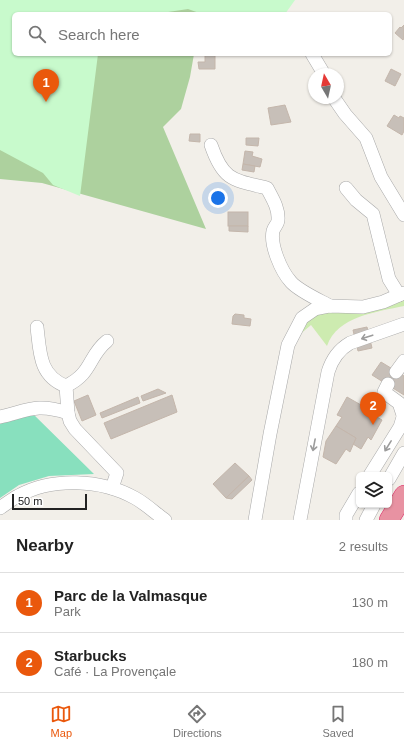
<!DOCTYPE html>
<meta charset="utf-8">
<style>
:root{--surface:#fff;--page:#f2f2f2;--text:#222;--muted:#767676;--line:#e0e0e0;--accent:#ea580c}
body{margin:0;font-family:Helvetica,sans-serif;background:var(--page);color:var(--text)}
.controls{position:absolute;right:12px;bottom:12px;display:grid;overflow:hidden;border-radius:6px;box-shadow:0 1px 3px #0004}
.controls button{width:36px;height:36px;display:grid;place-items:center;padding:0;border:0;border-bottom:1px solid var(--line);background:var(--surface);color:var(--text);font:20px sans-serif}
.compass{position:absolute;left:308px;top:68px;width:36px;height:36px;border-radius:50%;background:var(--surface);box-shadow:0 1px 3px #0004;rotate:351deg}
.scale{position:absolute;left:12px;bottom:10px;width:75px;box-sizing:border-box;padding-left:4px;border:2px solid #222;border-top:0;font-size:11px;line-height:14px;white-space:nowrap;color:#222;-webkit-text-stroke:3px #fff;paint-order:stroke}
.you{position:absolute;left:218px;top:198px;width:14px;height:14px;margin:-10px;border:3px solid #fff;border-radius:50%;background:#1a73e8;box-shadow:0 0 0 6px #1a73e833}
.badge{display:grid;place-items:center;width:26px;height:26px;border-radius:50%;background:var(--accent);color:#fff;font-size:13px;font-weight:700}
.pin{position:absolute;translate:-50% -33px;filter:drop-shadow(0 1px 2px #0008)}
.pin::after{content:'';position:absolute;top:21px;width:14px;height:12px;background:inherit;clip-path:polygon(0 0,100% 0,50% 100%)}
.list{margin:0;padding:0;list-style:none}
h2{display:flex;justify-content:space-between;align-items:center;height:52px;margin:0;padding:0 16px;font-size:17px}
h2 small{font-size:13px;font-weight:400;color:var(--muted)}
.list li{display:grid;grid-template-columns:26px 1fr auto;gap:12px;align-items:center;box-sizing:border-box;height:60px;padding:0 16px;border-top:1px solid var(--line)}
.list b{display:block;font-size:15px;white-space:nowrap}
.list p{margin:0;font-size:13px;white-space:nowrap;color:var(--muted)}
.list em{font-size:13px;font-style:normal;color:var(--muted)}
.icon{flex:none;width:22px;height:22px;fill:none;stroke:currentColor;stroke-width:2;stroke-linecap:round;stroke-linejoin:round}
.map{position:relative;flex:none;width:404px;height:520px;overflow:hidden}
.search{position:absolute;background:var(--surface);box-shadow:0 1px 3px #0004;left:12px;right:12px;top:12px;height:44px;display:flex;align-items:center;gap:10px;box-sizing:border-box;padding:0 14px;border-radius:6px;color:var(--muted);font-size:15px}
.sheet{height:172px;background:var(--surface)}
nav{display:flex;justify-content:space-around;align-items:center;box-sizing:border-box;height:56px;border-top:1px solid var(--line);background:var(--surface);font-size:11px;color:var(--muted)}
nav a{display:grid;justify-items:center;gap:2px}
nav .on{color:var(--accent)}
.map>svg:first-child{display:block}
.grass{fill:#cdebb0}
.forest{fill:#add19e}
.park{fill:#c8facc}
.pitch{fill:#88e0be}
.building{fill:#c7bfb8;stroke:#c4b6ab}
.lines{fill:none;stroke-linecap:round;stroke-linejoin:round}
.minor-casing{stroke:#a9a9a9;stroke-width:14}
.highway-casing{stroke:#dc2a67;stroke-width:20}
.minor{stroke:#fff;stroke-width:13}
.highway{stroke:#e892a2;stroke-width:19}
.oneway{stroke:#9c9c9c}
</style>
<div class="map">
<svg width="404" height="520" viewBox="0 0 404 520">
<rect width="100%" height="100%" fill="#f2efe9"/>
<path class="grass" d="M 404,297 L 404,306 C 377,312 337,316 327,346 L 311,325 L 298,336 L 310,316 Z"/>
<path class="forest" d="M 0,0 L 293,0 L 282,14 L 14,14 L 14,54 L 194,54 L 190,77 L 181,109 L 163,127 L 206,229 L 42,183 L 0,179 Z"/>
<path class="park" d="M 0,0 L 295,0 L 285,14 L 202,14 L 188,9 L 155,14 L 14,14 L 14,54 L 98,54 L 80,196 L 53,185 L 43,173 L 0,150 Z"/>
<path class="pitch" d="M 31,412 L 94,474 L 49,476 L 19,485 L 0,498 L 0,421 Z"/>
<g class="building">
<path d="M 404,25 L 404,38 L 403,40 L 395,33 L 400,27 L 401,28 Z"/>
<path d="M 205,54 L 215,54 L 215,69 L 199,69 L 198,62 L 205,62 Z"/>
<path d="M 391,69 L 401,74 L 395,86 L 385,81 Z"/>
<path d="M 285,105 L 291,122 L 271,125 L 268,108 Z"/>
<path d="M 394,115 L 399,118 L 400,116 L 404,118 L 404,131 L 402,135 L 387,126 Z"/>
<path d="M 190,134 L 200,134 L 200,142 L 189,141 Z"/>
<path d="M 246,138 L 259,138 L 258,146 L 246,145 Z"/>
<path d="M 245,151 L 253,152 L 252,156 L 262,159 L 260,167 L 243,164 Z"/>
<path d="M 243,164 L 255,166 L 254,172 L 242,170 Z"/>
<rect x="228" y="212" width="20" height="14"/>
<path d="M 229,226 L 248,226 L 248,232 L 229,231 Z"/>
<path d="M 235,314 L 244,315 L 244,318 L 251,319 L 250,326 L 232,324 L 233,316 Z"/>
<path d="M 367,327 L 372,348 L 358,351 L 353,330 Z"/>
<path d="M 381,362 L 404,376 L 404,395 L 372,375 Z"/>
<path d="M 158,389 L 166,393 L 143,401 L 141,396 Z"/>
<path d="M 88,395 L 96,415 L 82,421 L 74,401 Z"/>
<path d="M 172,395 L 177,412 L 111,439 L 104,423 Z"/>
<path d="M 138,397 L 140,403 L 102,418 L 100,413 Z"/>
<path d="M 347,397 L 361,405 L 360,407 L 382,420 L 371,440 L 368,437 L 361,449 L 353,444 L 356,438 L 336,426 L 342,417 L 337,415 Z"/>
<path d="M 336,426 L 356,438 L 350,452 L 346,449 L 336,464 L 323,457 L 326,441 Z"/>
<path d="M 235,463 L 249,476 L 226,498 L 213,484 Z"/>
<path d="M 249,476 L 252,480 L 232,499 L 226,498 Z"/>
</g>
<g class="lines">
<defs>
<g id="minor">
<path d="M 312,54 L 324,74"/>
<path d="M 334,98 L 345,114 L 366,138 L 381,177 L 404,215"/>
<path d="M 211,145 C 223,180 232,180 267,188 C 272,198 279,208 278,220 C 278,224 274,227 273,231 C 270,245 281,271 291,282 C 299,291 319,300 330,306"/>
<path d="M 346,188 L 356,200 L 373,214 L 389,279 L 399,295"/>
<path d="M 37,327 C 40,352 39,376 66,386 C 93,373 88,356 107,341"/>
<path d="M 396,372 L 404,361"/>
<path d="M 388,384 L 384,392 L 399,403 L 403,415"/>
<path d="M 66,386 L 68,413 L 70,421 L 75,429 L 117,473 L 112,488"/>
<path d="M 0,417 C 29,410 37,403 68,413"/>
<path d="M 370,475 L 400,427 L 404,414"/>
<path d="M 389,479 L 404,453"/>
<path d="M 0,508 C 6,504 12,499 18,496 C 52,477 101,479 135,498 C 146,504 155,513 165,520"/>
<path d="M 255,520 L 270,434 L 288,345 L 302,318 L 315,309 L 330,306 L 363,307 L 383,302 L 404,293"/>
<path d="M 300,520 L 328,372 C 332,359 338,350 350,343 L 404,324"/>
<path d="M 346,520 L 346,515 L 359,493"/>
<path d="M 366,520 L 374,505"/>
</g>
<path id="highway" d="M 389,520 L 404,495"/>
</defs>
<use href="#minor" class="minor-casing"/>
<use href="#highway" class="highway-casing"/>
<use href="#minor" class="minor"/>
<use href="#highway" class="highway"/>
</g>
<defs><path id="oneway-shaft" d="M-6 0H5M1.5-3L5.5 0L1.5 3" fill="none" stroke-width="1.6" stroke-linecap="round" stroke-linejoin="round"/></defs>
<g class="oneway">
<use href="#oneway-shaft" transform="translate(367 337) rotate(162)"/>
<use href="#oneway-shaft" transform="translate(314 445) rotate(101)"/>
<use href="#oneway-shaft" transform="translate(388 446) rotate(122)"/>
</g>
</svg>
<div class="controls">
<button><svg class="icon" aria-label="layers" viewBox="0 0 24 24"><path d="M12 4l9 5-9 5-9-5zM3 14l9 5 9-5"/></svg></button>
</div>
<svg class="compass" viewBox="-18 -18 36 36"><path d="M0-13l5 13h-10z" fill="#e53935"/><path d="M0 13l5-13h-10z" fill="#767676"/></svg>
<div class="scale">50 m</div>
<div class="you"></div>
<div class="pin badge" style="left:46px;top:102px">1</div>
<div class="pin badge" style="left:373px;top:425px">2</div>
<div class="search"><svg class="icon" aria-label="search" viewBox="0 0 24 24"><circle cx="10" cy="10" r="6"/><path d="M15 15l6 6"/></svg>Search here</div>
</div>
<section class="sheet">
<h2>Nearby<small>2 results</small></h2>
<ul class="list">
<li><span class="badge">1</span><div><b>Parc de la Valmasque</b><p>Park</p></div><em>130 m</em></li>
<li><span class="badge">2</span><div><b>Starbucks</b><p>Café · La Provençale</p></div><em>180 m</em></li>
</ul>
</section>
<nav>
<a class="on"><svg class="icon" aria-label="map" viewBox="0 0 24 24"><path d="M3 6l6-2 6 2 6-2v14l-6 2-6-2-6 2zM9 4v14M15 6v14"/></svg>Map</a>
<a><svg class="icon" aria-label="directions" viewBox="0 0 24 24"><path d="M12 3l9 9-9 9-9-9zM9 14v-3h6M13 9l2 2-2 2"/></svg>Directions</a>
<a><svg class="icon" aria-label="saved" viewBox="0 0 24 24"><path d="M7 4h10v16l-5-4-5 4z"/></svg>Saved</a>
</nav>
